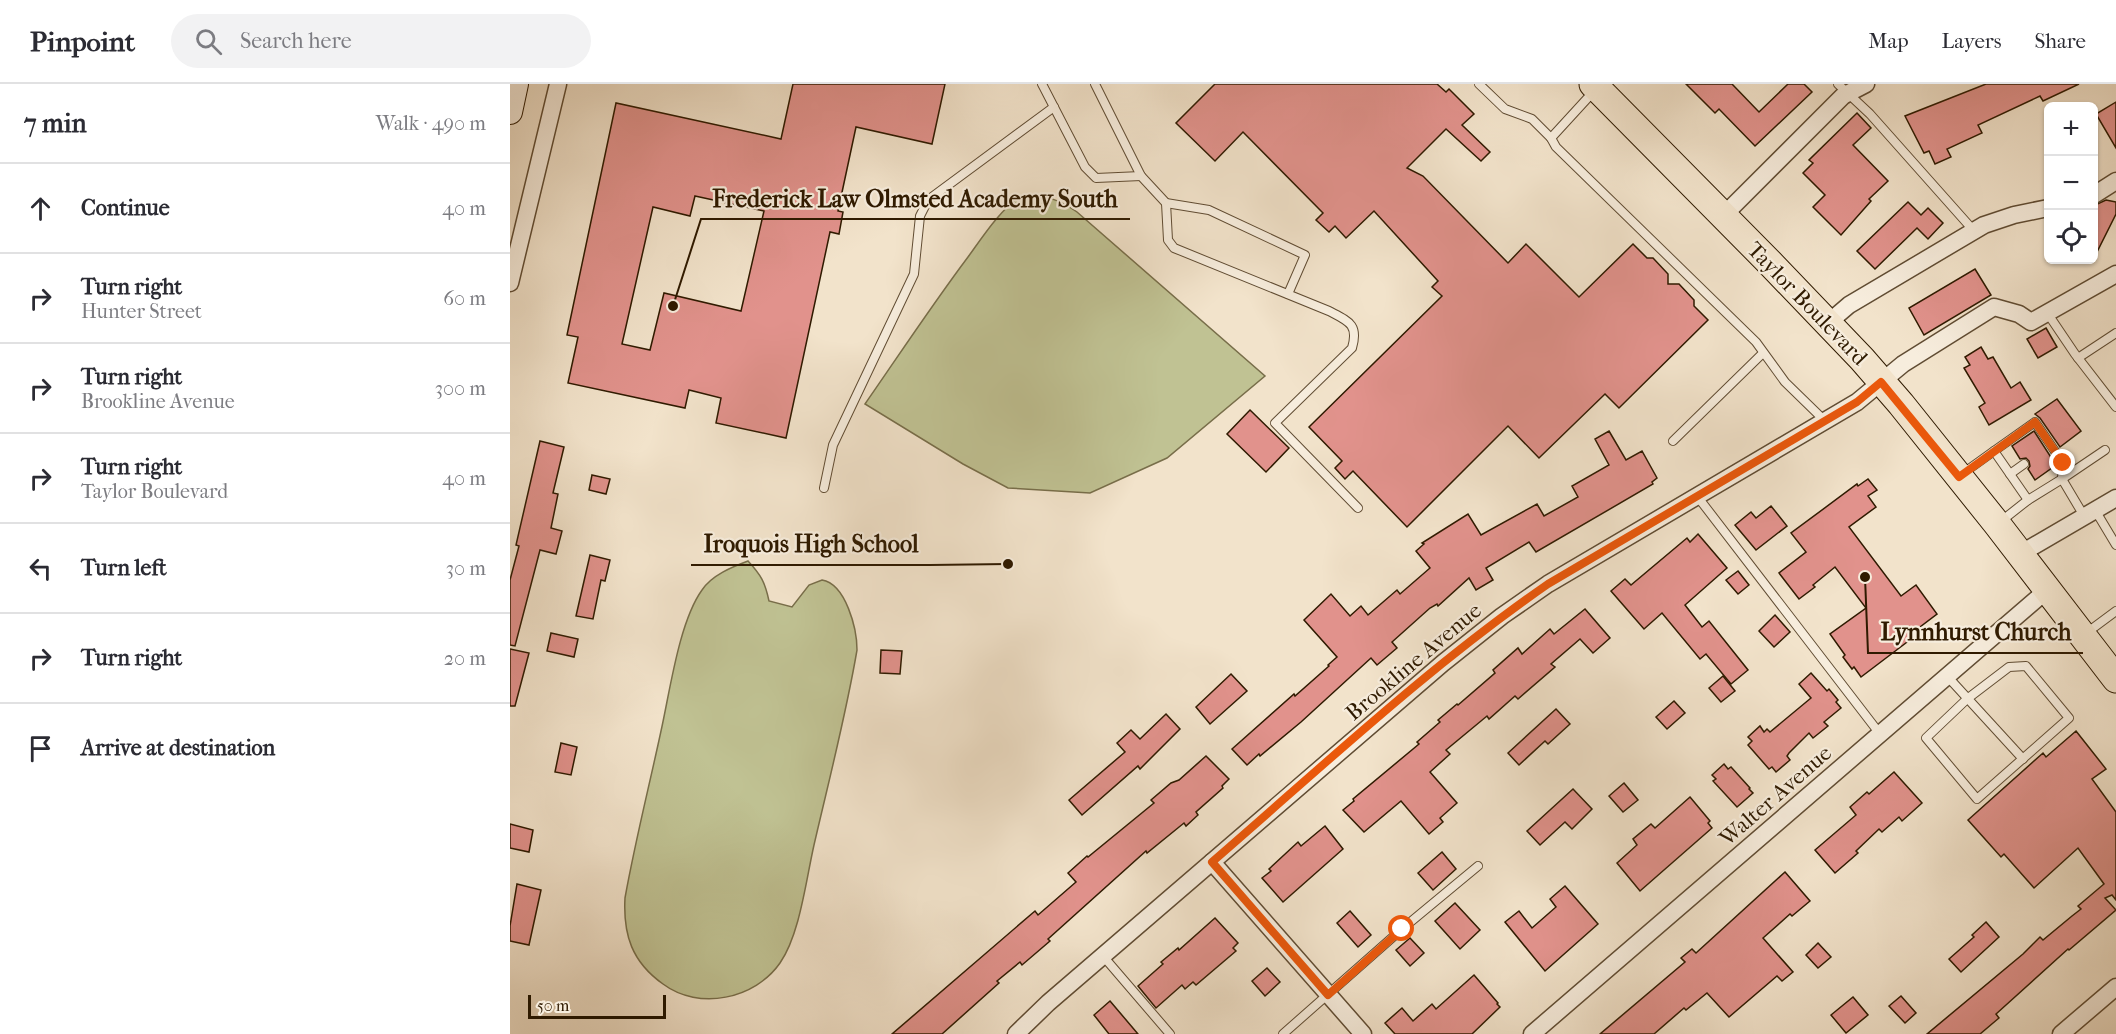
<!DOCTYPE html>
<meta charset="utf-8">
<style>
:root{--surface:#fff;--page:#f2f2f3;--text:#2b2b33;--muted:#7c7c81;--line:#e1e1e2}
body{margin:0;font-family:"IM FELL French Canon",serif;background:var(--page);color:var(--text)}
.controls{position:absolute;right:18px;top:18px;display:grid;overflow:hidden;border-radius:9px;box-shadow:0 2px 4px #0004}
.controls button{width:54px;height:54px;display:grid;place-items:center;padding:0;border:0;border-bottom:2px solid var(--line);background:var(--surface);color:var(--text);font:30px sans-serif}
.scale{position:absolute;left:18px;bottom:15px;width:138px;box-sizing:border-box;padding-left:6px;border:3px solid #2f1a00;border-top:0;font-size:16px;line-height:21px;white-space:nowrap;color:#2f1a00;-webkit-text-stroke:4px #f7eddd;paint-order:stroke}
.stop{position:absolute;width:18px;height:18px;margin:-14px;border:4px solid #ea580c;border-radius:50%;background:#fff}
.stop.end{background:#ea580c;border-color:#fff;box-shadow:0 2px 6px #0008}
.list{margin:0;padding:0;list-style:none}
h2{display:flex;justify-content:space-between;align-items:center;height:78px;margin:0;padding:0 24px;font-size:26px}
h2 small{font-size:20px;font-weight:400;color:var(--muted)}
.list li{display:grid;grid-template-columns:39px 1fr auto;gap:18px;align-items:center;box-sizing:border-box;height:90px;padding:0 24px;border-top:2px solid var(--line)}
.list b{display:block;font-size:22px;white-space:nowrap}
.list p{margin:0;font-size:20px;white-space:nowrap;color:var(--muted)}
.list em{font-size:20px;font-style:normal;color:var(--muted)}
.icon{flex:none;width:33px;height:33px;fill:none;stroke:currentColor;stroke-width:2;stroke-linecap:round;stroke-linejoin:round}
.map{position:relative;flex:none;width:1606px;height:950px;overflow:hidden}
header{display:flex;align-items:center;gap:36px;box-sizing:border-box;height:84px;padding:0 30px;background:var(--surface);border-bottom:2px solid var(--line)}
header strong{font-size:28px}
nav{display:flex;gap:33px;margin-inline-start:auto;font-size:21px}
.search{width:420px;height:54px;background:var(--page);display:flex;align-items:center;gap:15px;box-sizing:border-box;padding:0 21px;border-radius:33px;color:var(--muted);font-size:22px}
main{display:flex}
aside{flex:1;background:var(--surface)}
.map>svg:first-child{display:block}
.green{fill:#c0c293;stroke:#786e4a;stroke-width:1.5}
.building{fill:#e1928c;stroke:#2f1a00;stroke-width:1.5;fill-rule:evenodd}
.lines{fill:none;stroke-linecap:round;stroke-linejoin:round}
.lane-casing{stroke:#604c33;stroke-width:10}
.street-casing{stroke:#604c33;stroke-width:19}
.secondary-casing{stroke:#2f1a00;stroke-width:26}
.primary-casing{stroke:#2f1a00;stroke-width:29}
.lane{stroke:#f7eddd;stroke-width:8}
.street{stroke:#f7eddd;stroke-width:16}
.secondary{stroke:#f7eddd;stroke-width:24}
.primary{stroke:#f2e3cb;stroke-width:27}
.route{stroke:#ea580c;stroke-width:8}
.labels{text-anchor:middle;stroke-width:4.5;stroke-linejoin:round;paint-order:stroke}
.street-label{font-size:22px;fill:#2f1a00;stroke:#f7eddd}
.leader{fill:none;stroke:#2f1a00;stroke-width:2}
.callout-dot{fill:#2f1a00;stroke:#f7eddd;stroke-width:2}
.callout-label{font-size:24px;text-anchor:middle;font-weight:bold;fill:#2f1a00;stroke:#f7eddd;stroke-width:4.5;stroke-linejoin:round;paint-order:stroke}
</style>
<header>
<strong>Pinpoint</strong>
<div class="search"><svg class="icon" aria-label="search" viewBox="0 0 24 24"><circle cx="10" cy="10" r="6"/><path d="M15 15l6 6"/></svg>Search here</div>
<nav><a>Map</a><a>Layers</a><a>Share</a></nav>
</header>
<main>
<aside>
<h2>7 min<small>Walk · 490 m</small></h2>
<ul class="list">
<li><svg class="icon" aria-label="ahead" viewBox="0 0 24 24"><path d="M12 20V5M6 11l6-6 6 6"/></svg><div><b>Continue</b></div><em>40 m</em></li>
<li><svg class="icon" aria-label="right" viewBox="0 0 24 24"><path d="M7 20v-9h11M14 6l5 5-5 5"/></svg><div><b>Turn right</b><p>Hunter Street</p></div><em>60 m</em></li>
<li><svg class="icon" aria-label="right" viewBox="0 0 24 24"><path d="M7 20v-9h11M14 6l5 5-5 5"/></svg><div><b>Turn right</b><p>Brookline Avenue</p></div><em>300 m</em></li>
<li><svg class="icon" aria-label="right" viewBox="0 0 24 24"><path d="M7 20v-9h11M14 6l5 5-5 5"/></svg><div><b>Turn right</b><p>Taylor Boulevard</p></div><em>40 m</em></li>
<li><svg class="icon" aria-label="left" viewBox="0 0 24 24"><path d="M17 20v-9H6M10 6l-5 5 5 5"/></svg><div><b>Turn left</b></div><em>30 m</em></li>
<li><svg class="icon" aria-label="right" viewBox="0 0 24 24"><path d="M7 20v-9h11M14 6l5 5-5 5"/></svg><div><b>Turn right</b></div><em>20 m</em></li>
<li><svg class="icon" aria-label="arrive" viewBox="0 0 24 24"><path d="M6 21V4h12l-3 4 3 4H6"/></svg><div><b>Arrive at destination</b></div></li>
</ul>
</aside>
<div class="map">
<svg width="1606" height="950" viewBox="0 0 1606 950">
<rect width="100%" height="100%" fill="#f2e3cb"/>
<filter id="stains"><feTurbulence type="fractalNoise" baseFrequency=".00333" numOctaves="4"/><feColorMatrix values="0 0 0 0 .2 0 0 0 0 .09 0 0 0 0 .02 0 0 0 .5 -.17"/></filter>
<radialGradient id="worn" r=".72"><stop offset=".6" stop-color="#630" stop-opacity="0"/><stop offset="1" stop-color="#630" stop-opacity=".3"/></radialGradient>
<g class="green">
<path d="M 512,111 C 536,112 547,114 567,128 L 755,292 L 657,374 L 580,409 L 498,404 L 453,380 L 355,320 C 389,271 422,221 458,173 C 474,151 489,127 512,111 Z"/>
<path d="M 238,477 C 251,491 255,498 259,517 L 282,523 L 299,501 L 312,496 C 336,500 347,545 347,566 C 336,631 319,696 304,761 C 296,796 290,850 270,879 C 245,915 189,927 153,900 C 122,878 113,851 115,814 C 125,758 139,703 151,647 C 160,607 169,538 192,506 C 202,491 222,483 238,477 Z"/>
</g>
<g class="building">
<path d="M 283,0 L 435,0 L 422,60 L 346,43 L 328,127 L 333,128 L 329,150 L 320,148 L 276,354 L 206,339 L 211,314 L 179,306 L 175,324 L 58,299 L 68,253 L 57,251 L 106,19 L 271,55 ZM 185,112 L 254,127 L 231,227 L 154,209 L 140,266 L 112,260 L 143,123 L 180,132 Z"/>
<path d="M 705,0 L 927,0 L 936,8 L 939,5 L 964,30 L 952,41 L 980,68 L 971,77 L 936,45 L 897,84 L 913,92 L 998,179 L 1016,160 L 1069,213 L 1123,160 L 1137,174 L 1143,174 L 1158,190 L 1158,200 L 1169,200 L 1184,216 L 1184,222 L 1198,236 L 1109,324 L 1095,310 L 1029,374 L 998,342 L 897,443 L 843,387 L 835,395 L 825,384 L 832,377 L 799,343 L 932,212 L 922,203 L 928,197 L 864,127 L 836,154 L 825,142 L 819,148 L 806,136 L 813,129 L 733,48 L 705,77 L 666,39 Z"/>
<path d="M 1176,0 L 1222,0 L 1249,28 L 1278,0 L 1294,0 L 1302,8 L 1245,62 L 1209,25 L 1205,29 Z"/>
<path d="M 1476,0 L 1569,0 L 1533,17 L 1530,12 L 1468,41 L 1472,49 L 1437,65 L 1441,73 L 1425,80 L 1419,67 L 1414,69 L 1395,32 Z"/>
<path d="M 1606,18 L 1606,64 L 1586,30 Z"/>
<path d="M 1347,29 L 1361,44 L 1343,61 L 1378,97 L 1359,115 L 1361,117 L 1331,151 L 1303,123 L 1315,111 L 1293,89 L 1303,79 L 1299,76 Z"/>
<path d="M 1596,116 L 1606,118 L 1606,130 L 1584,174 L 1585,121 Z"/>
<path d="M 1398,118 L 1411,131 L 1418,124 L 1433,139 L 1418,155 L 1407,144 L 1365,185 L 1347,167 Z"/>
<path d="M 1465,185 L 1481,211 L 1414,251 L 1399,224 Z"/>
<path d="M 1536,244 L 1547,263 L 1528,274 L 1517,255 Z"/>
<path d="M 1471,263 L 1478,275 L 1483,273 L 1501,304 L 1510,298 L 1521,316 L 1479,341 L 1469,323 L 1475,319 L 1454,284 L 1460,281 L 1455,273 Z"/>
<path d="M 1547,315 L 1571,347 L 1550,363 L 1530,334 L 1525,330 Z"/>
<path d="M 740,326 L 779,364 L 756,388 L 717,350 Z"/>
<path d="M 1099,347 L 1116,376 L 1132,367 L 1147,394 L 1142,398 L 1143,400 L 1026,468 L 1019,458 L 976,484 L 983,496 L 966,506 L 959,494 L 928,522 L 927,520 L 920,524 L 882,558 L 887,564 L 867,581 L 861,574 L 791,638 L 750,672 L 749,670 L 737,681 L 722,665 L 784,610 L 785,612 L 819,582 L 818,581 L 827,573 L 794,536 L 821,510 L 840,532 L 851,522 L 858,531 L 887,506 L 890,510 L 920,484 L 906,467 L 914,460 L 912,459 L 958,430 L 971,451 L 1027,420 L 1034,432 L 1068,413 L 1062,402 L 1099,381 L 1085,355 Z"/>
<path d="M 1524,347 L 1546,381 L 1525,396 L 1518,385 L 1520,382 L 1519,377 L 1516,374 L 1510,375 L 1502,362 Z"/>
<path d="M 30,357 L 54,363 L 43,409 L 48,410 L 41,444 L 52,447 L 46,470 L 30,466 L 5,562 L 0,561 L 0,496 L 9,462 L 6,461 Z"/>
<path d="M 82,391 L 100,395 L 96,410 L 79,406 Z"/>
<path d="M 1358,395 L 1367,406 L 1358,412 L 1366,423 L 1339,443 L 1391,512 L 1406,501 L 1427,530 L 1406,546 L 1409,549 L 1351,593 L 1344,583 L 1342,585 L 1333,573 L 1335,571 L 1320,550 L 1356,524 L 1325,483 L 1303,501 L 1305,503 L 1289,515 L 1269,489 L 1296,468 L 1281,449 L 1347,400 L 1348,402 Z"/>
<path d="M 1261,422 L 1277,442 L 1246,466 L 1225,441 L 1241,428 L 1246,434 Z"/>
<path d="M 1188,450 L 1217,484 L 1175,521 L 1192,543 L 1199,537 L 1238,586 L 1221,600 L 1196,570 L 1190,575 L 1152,529 L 1134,545 L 1101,507 L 1115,495 L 1121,501 L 1177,454 L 1180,458 Z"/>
<path d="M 80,471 L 100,476 L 95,497 L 91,496 L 83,535 L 66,532 Z"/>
<path d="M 1228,487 L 1239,501 L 1228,510 L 1216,496 Z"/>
<path d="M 1075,525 L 1100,554 L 1083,569 L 1070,555 L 1041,580 L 1045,583 L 1008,615 L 1005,612 L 979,635 L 977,632 L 936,666 L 940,670 L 920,688 L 947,719 L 930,734 L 933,738 L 919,750 L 891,717 L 854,748 L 833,726 L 844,717 L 843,715 L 909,660 L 907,658 L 930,638 L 928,636 L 947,620 L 948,621 L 985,589 L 983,586 L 1008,564 L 1012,570 L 1040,545 L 1044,550 Z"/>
<path d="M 1265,531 L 1280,548 L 1264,563 L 1249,547 Z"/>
<path d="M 41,549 L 68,555 L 64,573 L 37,567 Z"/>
<path d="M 0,565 L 19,569 L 5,622 L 0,622 Z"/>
<path d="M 371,566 L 392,567 L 390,590 L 370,589 Z"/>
<path d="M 1301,589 L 1317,607 L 1319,605 L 1328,616 L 1326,618 L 1331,624 L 1314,638 L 1318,642 L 1303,654 L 1299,649 L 1279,669 L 1277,672 L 1280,676 L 1266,688 L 1262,683 L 1259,685 L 1238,661 L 1242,657 L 1238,653 L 1250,642 L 1254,648 L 1257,645 L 1260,648 L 1301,614 L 1289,600 Z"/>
<path d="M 721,590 L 737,607 L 700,640 L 686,623 Z"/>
<path d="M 1213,592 L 1225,607 L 1211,618 L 1199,604 Z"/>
<path d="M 1164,617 L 1175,629 L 1157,645 L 1146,633 Z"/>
<path d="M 1046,625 L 1060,640 L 1038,660 L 1035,657 L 1009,681 L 998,669 Z"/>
<path d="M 656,630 L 670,645 L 630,685 L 628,682 L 572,731 L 559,716 L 615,668 L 607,659 L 621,646 L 630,655 Z"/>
<path d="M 1566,647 L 1596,685 L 1582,695 L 1606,728 L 1606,816 L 1602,811 L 1595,814 L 1606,826 L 1559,866 L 1558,865 L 1486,930 L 1489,934 L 1470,950 L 1417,950 L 1513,870 L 1530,853 L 1533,856 L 1562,832 L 1571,825 L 1568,822 L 1594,800 L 1568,764 L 1524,804 L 1494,770 L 1491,773 L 1458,736 L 1533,669 L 1536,673 Z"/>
<path d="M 51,659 L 67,663 L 61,691 L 45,688 Z"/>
<path d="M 696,672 L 719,695 L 712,702 L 713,704 L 686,728 L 688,731 L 676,742 L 674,739 L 637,769 L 636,767 L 538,855 L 540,857 L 512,881 L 510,878 L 487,897 L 489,899 L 432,950 L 382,950 L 525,827 L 528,831 L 566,798 L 558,789 L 577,772 L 578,773 L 644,719 L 641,716 L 661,699 L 669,696 Z"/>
<path d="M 1214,680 L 1218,685 L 1221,683 L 1240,704 L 1239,705 L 1243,709 L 1227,723 L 1203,697 L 1206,695 L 1202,691 Z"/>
<path d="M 1384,688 L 1412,719 L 1392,737 L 1389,733 L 1372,748 L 1369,745 L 1346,767 L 1348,769 L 1325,789 L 1305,766 L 1346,731 L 1340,723 L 1357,708 L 1359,710 Z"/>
<path d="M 1114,699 L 1128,716 L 1113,728 L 1099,712 Z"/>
<path d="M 1063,705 L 1082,725 L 1062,745 L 1055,738 L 1030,761 L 1017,747 Z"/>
<path d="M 1180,713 L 1200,737 L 1198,739 L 1202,744 L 1130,807 L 1107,779 L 1127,761 L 1123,755 L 1141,740 L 1145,744 Z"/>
<path d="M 0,740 L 23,746 L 19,768 L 0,764 Z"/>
<path d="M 815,742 L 833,765 L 773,818 L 752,794 L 761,787 L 759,785 L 788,758 L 791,762 Z"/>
<path d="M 932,768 L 946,785 L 923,806 L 908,789 Z"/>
<path d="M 1275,788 L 1300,817 L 1282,832 L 1280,830 L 1253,854 L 1283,888 L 1272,897 L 1267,892 L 1219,933 L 1197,909 L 1176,926 L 1174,924 L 1144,950 L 1090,950 L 1175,878 L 1171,874 L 1182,865 L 1186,869 Z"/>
<path d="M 7,800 L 31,806 L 19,861 L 0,857 L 0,842 Z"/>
<path d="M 1055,802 L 1088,840 L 1035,887 L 995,838 L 1009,827 L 1022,844 L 1046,823 L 1040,815 Z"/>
<path d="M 945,819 L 970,846 L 950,865 L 925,837 Z"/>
<path d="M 840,827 L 861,851 L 848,863 L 827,839 Z"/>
<path d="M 705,834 L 728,859 L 723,864 L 726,867 L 686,901 L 683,898 L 675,905 L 672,901 L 646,924 L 628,902 L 653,880 L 651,878 L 668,864 L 669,866 Z"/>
<path d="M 1476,838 L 1489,853 L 1451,888 L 1439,875 L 1464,853 L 1462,851 Z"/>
<path d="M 900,854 L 914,869 L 900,882 L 886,866 Z"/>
<path d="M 1308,859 L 1321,873 L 1308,884 L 1296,871 Z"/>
<path d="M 757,884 L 770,898 L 755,912 L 742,897 Z"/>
<path d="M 964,891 L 988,919 L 987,920 L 990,923 L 962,950 L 885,950 L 875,939 L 892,924 L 903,937 L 922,920 L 926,925 Z"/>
<path d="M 1391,912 L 1406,929 L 1395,939 L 1379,922 Z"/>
<path d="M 1343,913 L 1358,931 L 1336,949 L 1321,931 Z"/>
<path d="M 600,917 L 628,950 L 599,950 L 584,931 Z"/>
</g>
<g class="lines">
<defs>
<g id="lane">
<path d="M 532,0 L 575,83 L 586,94 L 631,92"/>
<path d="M 585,0 L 631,92 L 656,119 L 658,156 L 664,164 L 819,227 C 838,237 849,240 842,264 L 765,339 L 848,424"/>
<path d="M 969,0 L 995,25 L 1022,35 L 1041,54 L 1046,63 L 1246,258 L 1275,298 L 1314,336"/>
<path d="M 1328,0 L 1360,30 L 1464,147"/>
<path d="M 1041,54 L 1085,6"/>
<path d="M 656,119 L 699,126 L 795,171 L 778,210"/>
<path d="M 1538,230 L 1565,270 L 1606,323"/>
<path d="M 1568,274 L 1606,249"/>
<path d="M 1163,357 L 1253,269"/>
<path d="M 1484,367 L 1525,338 L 1553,379 L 1552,395"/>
<path d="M 1452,390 L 1484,367 L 1518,416 L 1552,395 L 1574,432"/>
<path d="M 1500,390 L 1514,380"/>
<path d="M 1552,395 L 1595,366"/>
<path d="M 314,404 L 323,361 L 404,190 L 410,132 L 418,116 L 544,23"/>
<path d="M 1187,412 L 1370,650"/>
<path d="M 1585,426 L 1606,461"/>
<path d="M 1490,438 L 1518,416"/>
<path d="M 1575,550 L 1606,527"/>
<path d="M 1516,582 L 1559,634 L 1467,715 L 1416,654 L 1457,615 L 1499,583 Z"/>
<path d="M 1437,592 L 1513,675"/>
<path d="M 593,872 L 660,950"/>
<path d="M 773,950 L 892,845 L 968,782"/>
</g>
<g id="street">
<path d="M 1584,111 L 1606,97"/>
<path d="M 1213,132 L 1333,12 L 1356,0"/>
<path d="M 0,199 L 48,0"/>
<path d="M 1318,239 L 1339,221 L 1474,141 L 1504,131 L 1538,124"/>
<path d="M 1510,470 L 1606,414"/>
<path d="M 702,778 L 853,950"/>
<path d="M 506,950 L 538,919 L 933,579 L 992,532 L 1038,500 L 1347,318 L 1393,280 L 1484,223 L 1509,230 L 1521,238 L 1606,190"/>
<path d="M 1022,950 L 1537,506"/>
<path d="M 1551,950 L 1606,903"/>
</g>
<path id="secondary" d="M 0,28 L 6,0"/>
<path id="primary" d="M 1083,0 L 1260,179 L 1352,275 L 1391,320 L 1487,440 L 1606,595"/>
</defs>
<use href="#lane" class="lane-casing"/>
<use href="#street" class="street-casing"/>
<use href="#secondary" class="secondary-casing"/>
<use href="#primary" class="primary-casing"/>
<use href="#lane" class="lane"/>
<use href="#street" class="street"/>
<use href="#secondary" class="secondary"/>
<use href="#primary" class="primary"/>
</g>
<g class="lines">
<path class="route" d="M 892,845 L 818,911 L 702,778 C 812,683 918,583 1038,500 L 1347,318 L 1371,298 L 1449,393 L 1525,338 L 1553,379"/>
</g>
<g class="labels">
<g class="street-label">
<text transform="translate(1298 219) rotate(46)" y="8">Taylor Boulevard</text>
<text transform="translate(903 577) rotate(-40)" y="8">Brookline Avenue</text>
<text transform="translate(1265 711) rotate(-41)" y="8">Walter Avenue</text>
</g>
</g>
<path class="leader" d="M163 222L191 135H620M498 480L420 481H181M1355 493L1358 569H1573"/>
<g class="callout-dot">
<circle cx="163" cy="222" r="6"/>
<circle cx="498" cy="480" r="6"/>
<circle cx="1355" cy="493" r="6"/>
</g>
<g class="callout-label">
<text x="405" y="123">Frederick Law Olmsted Academy South</text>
<text x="301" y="468">Iroquois High School</text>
<text x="1466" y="556">Lynnhurst Church</text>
</g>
<rect width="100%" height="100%" filter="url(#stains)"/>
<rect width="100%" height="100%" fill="url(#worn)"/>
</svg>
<div class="controls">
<button>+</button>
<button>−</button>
<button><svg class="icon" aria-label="locate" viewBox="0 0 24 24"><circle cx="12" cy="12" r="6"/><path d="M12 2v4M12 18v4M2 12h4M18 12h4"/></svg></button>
</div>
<div class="scale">50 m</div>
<div class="stop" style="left:892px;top:845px"></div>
<div class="stop end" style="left:1553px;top:379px"></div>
</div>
</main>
